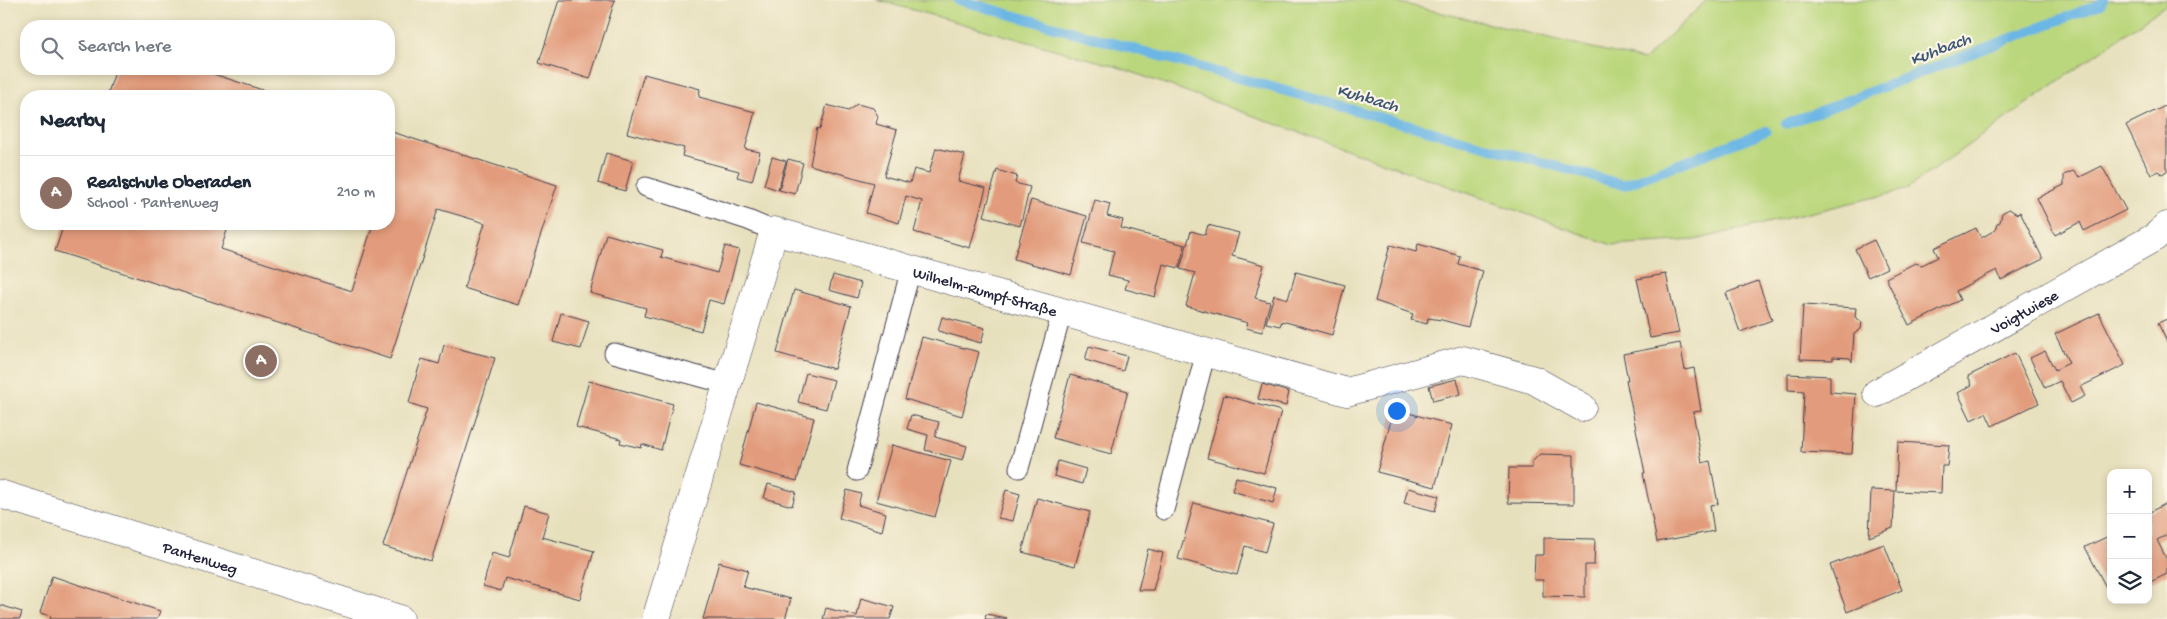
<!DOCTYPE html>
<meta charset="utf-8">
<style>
:root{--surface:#fff;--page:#f2f2f3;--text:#1f2937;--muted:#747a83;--line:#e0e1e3;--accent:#111827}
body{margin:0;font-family:"Gochi Hand",sans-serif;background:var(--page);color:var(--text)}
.controls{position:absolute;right:15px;bottom:15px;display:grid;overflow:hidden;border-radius:10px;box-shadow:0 2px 8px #0003}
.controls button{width:45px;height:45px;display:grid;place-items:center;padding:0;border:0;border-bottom:1px solid var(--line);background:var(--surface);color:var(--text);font:25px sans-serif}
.you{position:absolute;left:1396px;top:410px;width:18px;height:18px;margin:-12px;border:4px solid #fff;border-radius:50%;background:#1a73e8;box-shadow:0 0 0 8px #1a73e833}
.badge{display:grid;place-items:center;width:32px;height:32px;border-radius:50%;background:var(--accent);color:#fff;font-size:16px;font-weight:700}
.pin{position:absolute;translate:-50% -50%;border:2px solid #fff;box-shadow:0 1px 5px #0006}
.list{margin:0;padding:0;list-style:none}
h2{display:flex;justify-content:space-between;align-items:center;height:65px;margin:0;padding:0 20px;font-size:21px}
h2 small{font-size:16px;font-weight:400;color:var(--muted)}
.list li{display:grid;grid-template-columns:32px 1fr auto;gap:15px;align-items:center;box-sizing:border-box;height:75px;padding:0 20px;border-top:1px solid var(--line)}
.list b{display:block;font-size:19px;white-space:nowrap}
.list p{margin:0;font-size:16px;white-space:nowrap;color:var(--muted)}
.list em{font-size:16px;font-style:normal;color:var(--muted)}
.icon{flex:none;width:28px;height:28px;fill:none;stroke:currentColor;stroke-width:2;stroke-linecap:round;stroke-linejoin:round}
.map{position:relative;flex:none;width:2167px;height:619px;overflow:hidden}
.search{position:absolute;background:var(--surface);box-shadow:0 2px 8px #0003;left:20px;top:20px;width:375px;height:55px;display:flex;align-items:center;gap:12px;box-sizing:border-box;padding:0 18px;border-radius:20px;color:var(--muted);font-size:19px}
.panel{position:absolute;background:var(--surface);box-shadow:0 2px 8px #0003;left:20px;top:90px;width:375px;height:140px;border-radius:20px}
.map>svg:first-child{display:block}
.green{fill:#bbd77d;stroke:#6e7c5c}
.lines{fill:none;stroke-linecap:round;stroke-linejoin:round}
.stream{stroke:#6bb6e4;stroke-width:10}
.building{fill:#e29b7c}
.lane-casing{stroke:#403e4e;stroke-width:21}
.street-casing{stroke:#403e4e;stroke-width:29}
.lane{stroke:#fff;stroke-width:19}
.street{stroke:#fff;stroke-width:28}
.labels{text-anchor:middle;stroke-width:4.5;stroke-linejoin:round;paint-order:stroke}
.street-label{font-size:16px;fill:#22223b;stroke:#fcf5e5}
.water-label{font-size:18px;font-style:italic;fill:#3c5676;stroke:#fcf5e5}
</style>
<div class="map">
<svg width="2167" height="619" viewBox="0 0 2167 619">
<rect width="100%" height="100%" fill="#fcf5e5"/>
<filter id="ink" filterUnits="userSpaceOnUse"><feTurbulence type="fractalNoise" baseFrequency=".02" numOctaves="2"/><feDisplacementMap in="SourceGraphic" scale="10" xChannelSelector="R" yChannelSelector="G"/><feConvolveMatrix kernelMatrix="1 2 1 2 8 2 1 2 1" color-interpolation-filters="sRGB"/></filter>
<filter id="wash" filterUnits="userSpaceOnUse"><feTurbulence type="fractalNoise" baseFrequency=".0096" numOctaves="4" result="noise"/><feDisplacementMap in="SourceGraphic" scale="20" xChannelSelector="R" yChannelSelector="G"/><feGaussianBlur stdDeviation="1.12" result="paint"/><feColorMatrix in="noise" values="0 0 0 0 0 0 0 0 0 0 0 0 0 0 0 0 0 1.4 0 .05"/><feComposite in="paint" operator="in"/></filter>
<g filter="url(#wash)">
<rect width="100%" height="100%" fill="#e7e0bd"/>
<path class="green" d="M 877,0 L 1387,0 L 1644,60 L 1707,0 L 2167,0 L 2167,4 L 1905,190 L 1695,240 L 1612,245 L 1115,66 Z"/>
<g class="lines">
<g class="stream">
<path d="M 958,0 L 1624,185 L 1766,131"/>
<path d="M 1786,124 L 2101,4 L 2103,0"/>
</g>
</g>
<g id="blocks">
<g class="building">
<path d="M 559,0 L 615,0 L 590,79 L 539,63 Z"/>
<path d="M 116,69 L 198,69 L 281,96 L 107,96 Z"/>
<path d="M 644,74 L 700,89 L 699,97 L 755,112 L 745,149 L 760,152 L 752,181 L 737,177 L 739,171 L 682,156 L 684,148 L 627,133 Z"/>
<path d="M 857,104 L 873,108 L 878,116 L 876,124 L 897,130 L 884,176 L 910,183 L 914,169 L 929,173 L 936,148 L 965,155 L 958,181 L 986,188 L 970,248 L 914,232 L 922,201 L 906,196 L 899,223 L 866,213 L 874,183 L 810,165 L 817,128 L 820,129 L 827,105 L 848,111 Z"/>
<path d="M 2167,105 L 2167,171 L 2162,174 L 2158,171 L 2151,175 L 2126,125 Z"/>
<path d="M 389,131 L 557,185 L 518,305 L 464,288 L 485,223 L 438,209 L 390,359 L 55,251 L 64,224 L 229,224 L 221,249 L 352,291 L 373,224 L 389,224 Z"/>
<path d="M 606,153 L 633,161 L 625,191 L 598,183 Z"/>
<path d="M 772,157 L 786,161 L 778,190 L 764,185 Z"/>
<path d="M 788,159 L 803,163 L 795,194 L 779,190 Z"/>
<path d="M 2102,166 L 2126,210 L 2084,231 L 2080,222 L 2055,235 L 2037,198 L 2064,185 L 2064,175 L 2073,171 L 2080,177 Z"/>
<path d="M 997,170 L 1017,176 L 1015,183 L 1030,187 L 1020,226 L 984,216 Z"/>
<path d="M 1031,200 L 1087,216 L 1071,275 L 1014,259 Z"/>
<path d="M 1095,200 L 1110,204 L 1107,216 L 1123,220 L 1121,228 L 1185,245 L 1179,268 L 1163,264 L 1155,297 L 1125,289 L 1128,280 L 1108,275 L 1114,251 L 1083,243 Z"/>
<path d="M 2009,209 L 2017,214 L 2020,212 L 2043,259 L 2001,280 L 1997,270 L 1973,282 L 1956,291 L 1960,300 L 1909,325 L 1886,278 L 1915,263 L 1922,265 L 1938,257 L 1934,248 L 1976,228 L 1981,238 L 1995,230 L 1997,224 L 2000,222 L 2002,213 Z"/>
<path d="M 1208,225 L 1239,233 L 1232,256 L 1264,265 L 1255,298 L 1270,302 L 1262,332 L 1246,328 L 1248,323 L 1186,306 L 1195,273 L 1180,269 L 1191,231 L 1205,235 Z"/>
<path d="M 606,234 L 663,250 L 661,257 L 717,273 L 725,246 L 739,250 L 724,304 L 709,300 L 701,331 L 644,316 L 646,308 L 590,293 Z"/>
<path d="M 1874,240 L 1887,268 L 1868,277 L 1855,249 Z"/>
<path d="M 1418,244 L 1460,256 L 1458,264 L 1483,271 L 1468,327 L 1442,320 L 1428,318 L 1427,324 L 1411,320 L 1413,314 L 1375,301 L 1390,245 L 1416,252 Z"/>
<path d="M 1296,272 L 1345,285 L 1332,335 L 1282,321 L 1280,326 L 1266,323 L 1274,295 L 1288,299 Z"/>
<path d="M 1666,274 L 1679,333 L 1650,338 L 1637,279 Z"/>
<path d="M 833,275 L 861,283 L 857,298 L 829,290 Z"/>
<path d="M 1758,281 L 1772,320 L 1740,332 L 1726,293 Z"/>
<path d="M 794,290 L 851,306 L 834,369 L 777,353 Z"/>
<path d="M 1803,305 L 1856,308 L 1855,317 L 1862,322 L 1861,329 L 1854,334 L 1852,362 L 1850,358 L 1833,357 L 1833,360 L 1800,359 Z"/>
<path d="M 561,313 L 589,321 L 581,349 L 553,342 Z"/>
<path d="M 2099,313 L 2125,365 L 2080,387 L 2085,396 L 2071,403 L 2060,381 L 2045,388 L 2030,358 L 2045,351 L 2055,370 L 2069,363 L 2055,334 Z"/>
<path d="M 942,317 L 985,328 L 981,343 L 938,331 Z"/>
<path d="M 2167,319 L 2167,342 L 2158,323 Z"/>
<path d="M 922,337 L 979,352 L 962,416 L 905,399 Z"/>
<path d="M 1680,343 L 1685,370 L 1694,368 L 1701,411 L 1693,412 L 1702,463 L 1710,461 L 1718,504 L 1710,505 L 1714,531 L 1657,542 L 1643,473 L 1645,473 L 1626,380 L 1628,380 L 1623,354 Z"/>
<path d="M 444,345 L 495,358 L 431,561 L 383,546 L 427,409 L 409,403 L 417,373 L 422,359 L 439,364 Z"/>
<path d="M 1089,346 L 1127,356 L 1123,371 L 1085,360 Z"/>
<path d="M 2015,353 L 2039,403 L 1992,426 L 1986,413 L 1971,420 L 1958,393 L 1972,385 L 1968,376 Z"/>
<path d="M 806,373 L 834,380 L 826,409 L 798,402 Z"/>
<path d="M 1788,374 L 1830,376 L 1830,392 L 1856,394 L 1852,454 L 1801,452 L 1804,391 L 1788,390 Z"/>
<path d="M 1070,375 L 1128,391 L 1111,454 L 1053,438 Z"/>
<path d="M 1457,379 L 1461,394 L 1433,401 L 1429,386 Z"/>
<path d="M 589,381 L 673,404 L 661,450 L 642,444 L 641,448 L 620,443 L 621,439 L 576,427 Z"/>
<path d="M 1262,384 L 1289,392 L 1286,406 L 1258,399 Z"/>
<path d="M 1224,395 L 1281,411 L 1264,473 L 1207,458 Z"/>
<path d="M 756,402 L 814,418 L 797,481 L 739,465 Z"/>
<path d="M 1394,409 L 1452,425 L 1435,487 L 1377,472 Z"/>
<path d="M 911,415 L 939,422 L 935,437 L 967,446 L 963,460 L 925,450 L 928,435 L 907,429 Z"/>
<path d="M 1898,442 L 1949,445 L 1947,466 L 1942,466 L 1941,493 L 1896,491 Z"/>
<path d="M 892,445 L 951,461 L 935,517 L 876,501 Z"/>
<path d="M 1540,454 L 1574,455 L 1574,504 L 1508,503 L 1509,468 L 1532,468 L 1532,462 Z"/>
<path d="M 1058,461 L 1086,469 L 1082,484 L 1054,476 Z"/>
<path d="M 1236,477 L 1277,488 L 1273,503 L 1232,491 Z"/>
<path d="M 768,484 L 796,492 L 792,506 L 764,498 Z"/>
<path d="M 1408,488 L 1439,496 L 1435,511 L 1404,503 Z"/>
<path d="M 847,490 L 861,494 L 858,505 L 886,513 L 882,531 L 839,518 Z"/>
<path d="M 1006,490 L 1020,494 L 1013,521 L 998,518 Z"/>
<path d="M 1871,490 L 1895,491 L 1893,528 L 1869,537 Z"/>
<path d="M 1037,498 L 1090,512 L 1075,566 L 1022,552 Z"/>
<path d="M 1194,503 L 1273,524 L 1265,552 L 1245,546 L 1237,575 L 1178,559 Z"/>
<path d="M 2167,503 L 2167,535 L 2157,540 L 2167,560 L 2167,574 L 2148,583 L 2148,513 Z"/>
<path d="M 524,506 L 549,513 L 542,537 L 594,551 L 580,599 L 505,578 L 501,591 L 483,586 L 492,553 L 509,558 Z"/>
<path d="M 2111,535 L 2111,597 L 2085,547 Z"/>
<path d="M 1544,538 L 1595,539 L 1594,565 L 1585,565 L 1585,597 L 1543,596 L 1543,580 L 1534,580 L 1535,555 L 1544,555 Z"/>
<path d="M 1884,544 L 1902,590 L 1847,612 L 1830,565 Z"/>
<path d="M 1148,549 L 1163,553 L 1153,590 L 1138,590 Z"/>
<path d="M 719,562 L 748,570 L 743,587 L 791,599 L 785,619 L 703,619 Z"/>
<path d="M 52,576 L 160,611 L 157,619 L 50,619 L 51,616 L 40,613 Z"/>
<path d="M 861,598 L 894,607 L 890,619 L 823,619 L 826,608 L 857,616 Z"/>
<path d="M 0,605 L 22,612 L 20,619 L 0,619 Z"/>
<path d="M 986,614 L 1007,618 L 1006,619 L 985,619 Z"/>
</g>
</g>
</g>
<g filter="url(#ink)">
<use href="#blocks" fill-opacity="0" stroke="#403e4e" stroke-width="1"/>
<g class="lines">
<defs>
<g id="lane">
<path d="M 646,187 L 748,220 L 774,231"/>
<path d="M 614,353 L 727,384"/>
<path d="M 1019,468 L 1062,312"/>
<path d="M 857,471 L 911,269"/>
<path d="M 1164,510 L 1206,352"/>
</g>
<g id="street">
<path id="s1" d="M 1877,393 L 2155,237 L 2167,226"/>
<path id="s2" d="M 0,494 L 400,619"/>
<path id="s3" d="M 656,619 L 774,231 L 1347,392 L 1463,360 L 1534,380 L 1582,407"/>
</g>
</defs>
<use href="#lane" class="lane-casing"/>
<use href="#street" class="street-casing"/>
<use href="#lane" class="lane"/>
<use href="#street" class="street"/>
</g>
</g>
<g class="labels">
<g class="street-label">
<text dy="6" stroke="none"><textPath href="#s3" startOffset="625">Wilhelm-Rumpf-Straße</textPath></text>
<text dy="6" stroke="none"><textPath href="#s1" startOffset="168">Voigtwiese</textPath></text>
<text dy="6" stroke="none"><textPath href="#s2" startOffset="210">Pantenweg</textPath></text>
</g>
<g class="water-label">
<text transform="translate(1940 48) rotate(-21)" y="6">Kuhbach</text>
<text transform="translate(1368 97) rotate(16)" y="6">Kuhbach</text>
</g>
</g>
</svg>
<div class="controls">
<button>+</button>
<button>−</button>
<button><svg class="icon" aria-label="layers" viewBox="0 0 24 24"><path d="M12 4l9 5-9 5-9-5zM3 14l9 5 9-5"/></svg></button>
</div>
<div class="you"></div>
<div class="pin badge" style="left:261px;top:361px;background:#8d6e63">A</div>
<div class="search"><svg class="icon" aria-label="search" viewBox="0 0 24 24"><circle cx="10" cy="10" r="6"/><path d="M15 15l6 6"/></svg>Search here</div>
<section class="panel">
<h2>Nearby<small></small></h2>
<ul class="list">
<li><span class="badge" style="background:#8d6e63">A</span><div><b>Realschule Oberaden</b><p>School · Pantenweg</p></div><em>210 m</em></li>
</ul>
</section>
</div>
